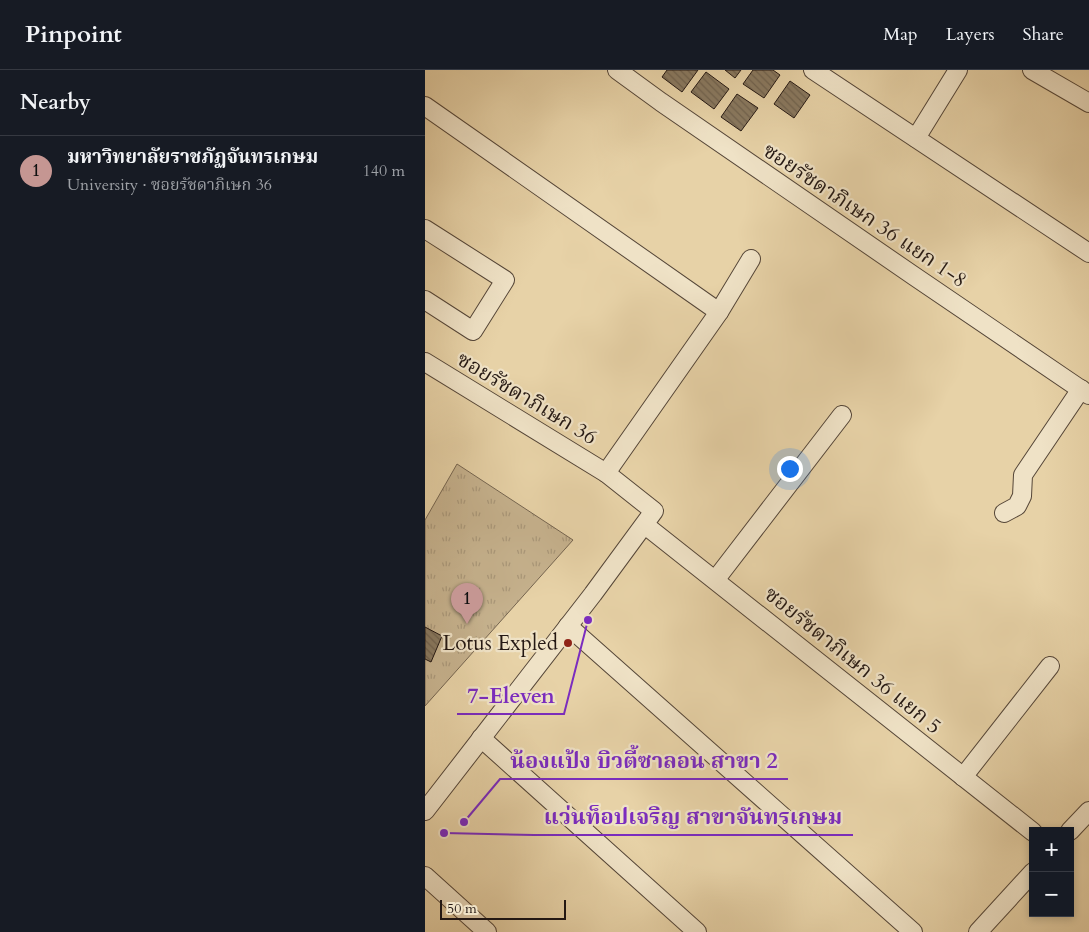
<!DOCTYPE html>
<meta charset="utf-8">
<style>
:root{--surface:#171b24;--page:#20242c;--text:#f1f3f6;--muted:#9ea1a6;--line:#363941;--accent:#c59692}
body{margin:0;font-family:Cardo,"Noto Serif Thai",serif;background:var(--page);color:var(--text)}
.controls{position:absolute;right:15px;bottom:15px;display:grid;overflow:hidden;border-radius:0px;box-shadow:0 2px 8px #0003}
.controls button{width:45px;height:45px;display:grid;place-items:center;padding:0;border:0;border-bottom:1px solid var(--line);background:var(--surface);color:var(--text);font:25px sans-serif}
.scale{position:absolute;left:15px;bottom:12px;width:126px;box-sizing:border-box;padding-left:5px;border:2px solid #241813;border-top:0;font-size:14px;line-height:18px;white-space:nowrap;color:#241813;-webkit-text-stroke:4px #efe2c6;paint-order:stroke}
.you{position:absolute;left:364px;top:398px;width:18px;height:18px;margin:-12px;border:4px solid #fff;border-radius:50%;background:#1a73e8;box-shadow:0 0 0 8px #1a73e833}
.badge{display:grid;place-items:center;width:32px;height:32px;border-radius:50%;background:var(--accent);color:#111;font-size:16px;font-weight:700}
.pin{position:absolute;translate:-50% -41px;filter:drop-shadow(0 1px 2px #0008)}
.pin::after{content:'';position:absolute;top:26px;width:18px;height:15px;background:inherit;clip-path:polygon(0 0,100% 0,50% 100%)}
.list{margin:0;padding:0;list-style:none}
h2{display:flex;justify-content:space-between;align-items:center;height:65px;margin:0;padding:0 20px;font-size:21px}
h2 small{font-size:16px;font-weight:400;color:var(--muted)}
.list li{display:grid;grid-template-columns:32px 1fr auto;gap:15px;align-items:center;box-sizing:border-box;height:70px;padding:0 20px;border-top:1px solid var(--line)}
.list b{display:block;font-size:19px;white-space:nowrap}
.list p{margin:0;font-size:16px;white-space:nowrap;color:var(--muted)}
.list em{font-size:16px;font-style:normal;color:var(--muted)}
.map{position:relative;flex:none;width:664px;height:862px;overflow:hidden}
header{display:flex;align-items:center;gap:30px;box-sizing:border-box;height:70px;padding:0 25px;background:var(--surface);border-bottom:1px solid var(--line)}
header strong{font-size:24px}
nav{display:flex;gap:28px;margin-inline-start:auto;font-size:18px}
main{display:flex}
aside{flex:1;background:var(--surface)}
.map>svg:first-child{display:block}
.park{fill:url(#park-tufts);stroke:#756550}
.building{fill:url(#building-back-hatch);stroke:#241813}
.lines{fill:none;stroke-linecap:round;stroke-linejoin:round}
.minor-casing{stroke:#554638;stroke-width:20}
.minor{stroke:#efe2c6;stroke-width:18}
.poi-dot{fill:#8f2418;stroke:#efe2c6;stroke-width:2}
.labels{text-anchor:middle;stroke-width:4.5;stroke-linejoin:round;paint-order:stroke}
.street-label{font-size:21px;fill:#241813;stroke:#efe2c6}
.poi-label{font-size:21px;fill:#241813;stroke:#efe2c6;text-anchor:end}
.leader{fill:none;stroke:#7b2cbf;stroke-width:2}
.callout-dot{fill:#7b2cbf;stroke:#efe2c6;stroke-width:2}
.callout-label{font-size:22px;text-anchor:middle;font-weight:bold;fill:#7b2cbf;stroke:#efe2c6;stroke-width:4.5;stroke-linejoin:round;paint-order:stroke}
</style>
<header>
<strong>Pinpoint</strong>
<nav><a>Map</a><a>Layers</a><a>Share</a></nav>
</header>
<main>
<aside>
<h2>Nearby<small></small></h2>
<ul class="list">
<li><span class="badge">1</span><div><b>มหาวิทยาลัยราชภัฏจันทรเกษม</b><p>University · ซอยรัชดาภิเษก 36</p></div><em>140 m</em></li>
</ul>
</aside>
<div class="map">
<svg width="664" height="862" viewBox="0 0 664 862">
<defs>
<pattern id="park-tufts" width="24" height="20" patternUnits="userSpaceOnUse" patternTransform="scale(1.25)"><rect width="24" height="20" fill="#c6b28e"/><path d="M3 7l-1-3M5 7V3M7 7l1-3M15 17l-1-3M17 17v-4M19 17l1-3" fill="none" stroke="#aa987a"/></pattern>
<pattern id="building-back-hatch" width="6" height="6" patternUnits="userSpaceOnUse" patternTransform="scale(1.25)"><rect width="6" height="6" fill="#897960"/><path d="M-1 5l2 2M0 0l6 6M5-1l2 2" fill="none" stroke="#70624e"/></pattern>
</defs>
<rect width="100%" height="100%" fill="#e7d2a7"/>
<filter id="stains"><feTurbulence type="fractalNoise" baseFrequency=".004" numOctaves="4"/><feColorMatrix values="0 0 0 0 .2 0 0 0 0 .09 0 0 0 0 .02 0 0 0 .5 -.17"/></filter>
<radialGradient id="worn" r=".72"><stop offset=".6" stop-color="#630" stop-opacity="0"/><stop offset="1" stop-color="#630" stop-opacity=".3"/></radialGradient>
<path class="park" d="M 32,394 L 148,470 L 0,636 L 0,450 Z"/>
<g class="building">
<path d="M 242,0 L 273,0 L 257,22 L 237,7 Z"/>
<path d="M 300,0 L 316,0 L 310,8 Z"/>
<path d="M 328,0 L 348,0 L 355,5 L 339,28 L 318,14 Z"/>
<path d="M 281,2 L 304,19 L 289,39 L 266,22 Z"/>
<path d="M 365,11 L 385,25 L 369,48 L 349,34 Z"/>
<path d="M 312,24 L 333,38 L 316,61 L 296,47 Z"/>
<path d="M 0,557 L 17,566 L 6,592 L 0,589 Z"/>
</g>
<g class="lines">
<defs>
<g id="minor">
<path d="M 192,0 L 236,32 L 489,206 L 664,325"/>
<path d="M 388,0 L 664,183"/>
<path d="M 607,0 L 664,33"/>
<path d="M 0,36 L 294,242"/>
<path d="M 491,68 L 533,0"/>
<path d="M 0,159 L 80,210 L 48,261 L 0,230"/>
<path d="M 0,292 L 181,403 L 229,441 L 168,524 L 0,741"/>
<path d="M 181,403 L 294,242 L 326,189"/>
<path d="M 579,443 L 592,436 L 597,426 L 598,405 L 656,319"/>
<path d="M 220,455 L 608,762"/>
<path d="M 291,509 L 417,345"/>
<path d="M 143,556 L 488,862"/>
<path d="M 56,668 L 272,862"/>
<path d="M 538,707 L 625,596"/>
<path d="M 645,761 L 664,741"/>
<path d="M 0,806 L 62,862"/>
<path d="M 553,862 L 608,802"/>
</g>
</defs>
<use href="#minor" class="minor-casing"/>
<use href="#minor" class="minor"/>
</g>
<circle class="poi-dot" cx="143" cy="573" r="5"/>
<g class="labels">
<g class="street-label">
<text transform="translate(440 145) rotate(34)" y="7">ซอยรัชดาภิเษก 36 แยก 1-8</text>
<text transform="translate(102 328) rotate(31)" y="7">ซอยรัชดาภิเษก 36</text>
<text transform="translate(428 590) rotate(39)" y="7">ซอยรัชดาภิเษก 36 แยก 5</text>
</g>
<g class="poi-label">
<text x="133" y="580">Lotus Expled</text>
</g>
</g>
<path class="leader" d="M163 550L139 644H32M39 752L75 709H363M19 763L109 765H428"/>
<g class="callout-dot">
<circle cx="163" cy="550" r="5"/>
<circle cx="39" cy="752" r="5"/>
<circle cx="19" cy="763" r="5"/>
</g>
<g class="callout-label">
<text x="86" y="633">7-Eleven</text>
<text x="219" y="698">น้องแป้ง บิวตี้ซาลอน สาขา 2</text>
<text x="268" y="754">แว่นท็อปเจริญ สาขาจันทรเกษม</text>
</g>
<rect width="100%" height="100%" filter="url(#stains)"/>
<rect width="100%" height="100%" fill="url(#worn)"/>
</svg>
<div class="controls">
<button>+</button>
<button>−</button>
</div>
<div class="scale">50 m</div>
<div class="you"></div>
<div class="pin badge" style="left:42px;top:554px">1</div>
</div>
</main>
